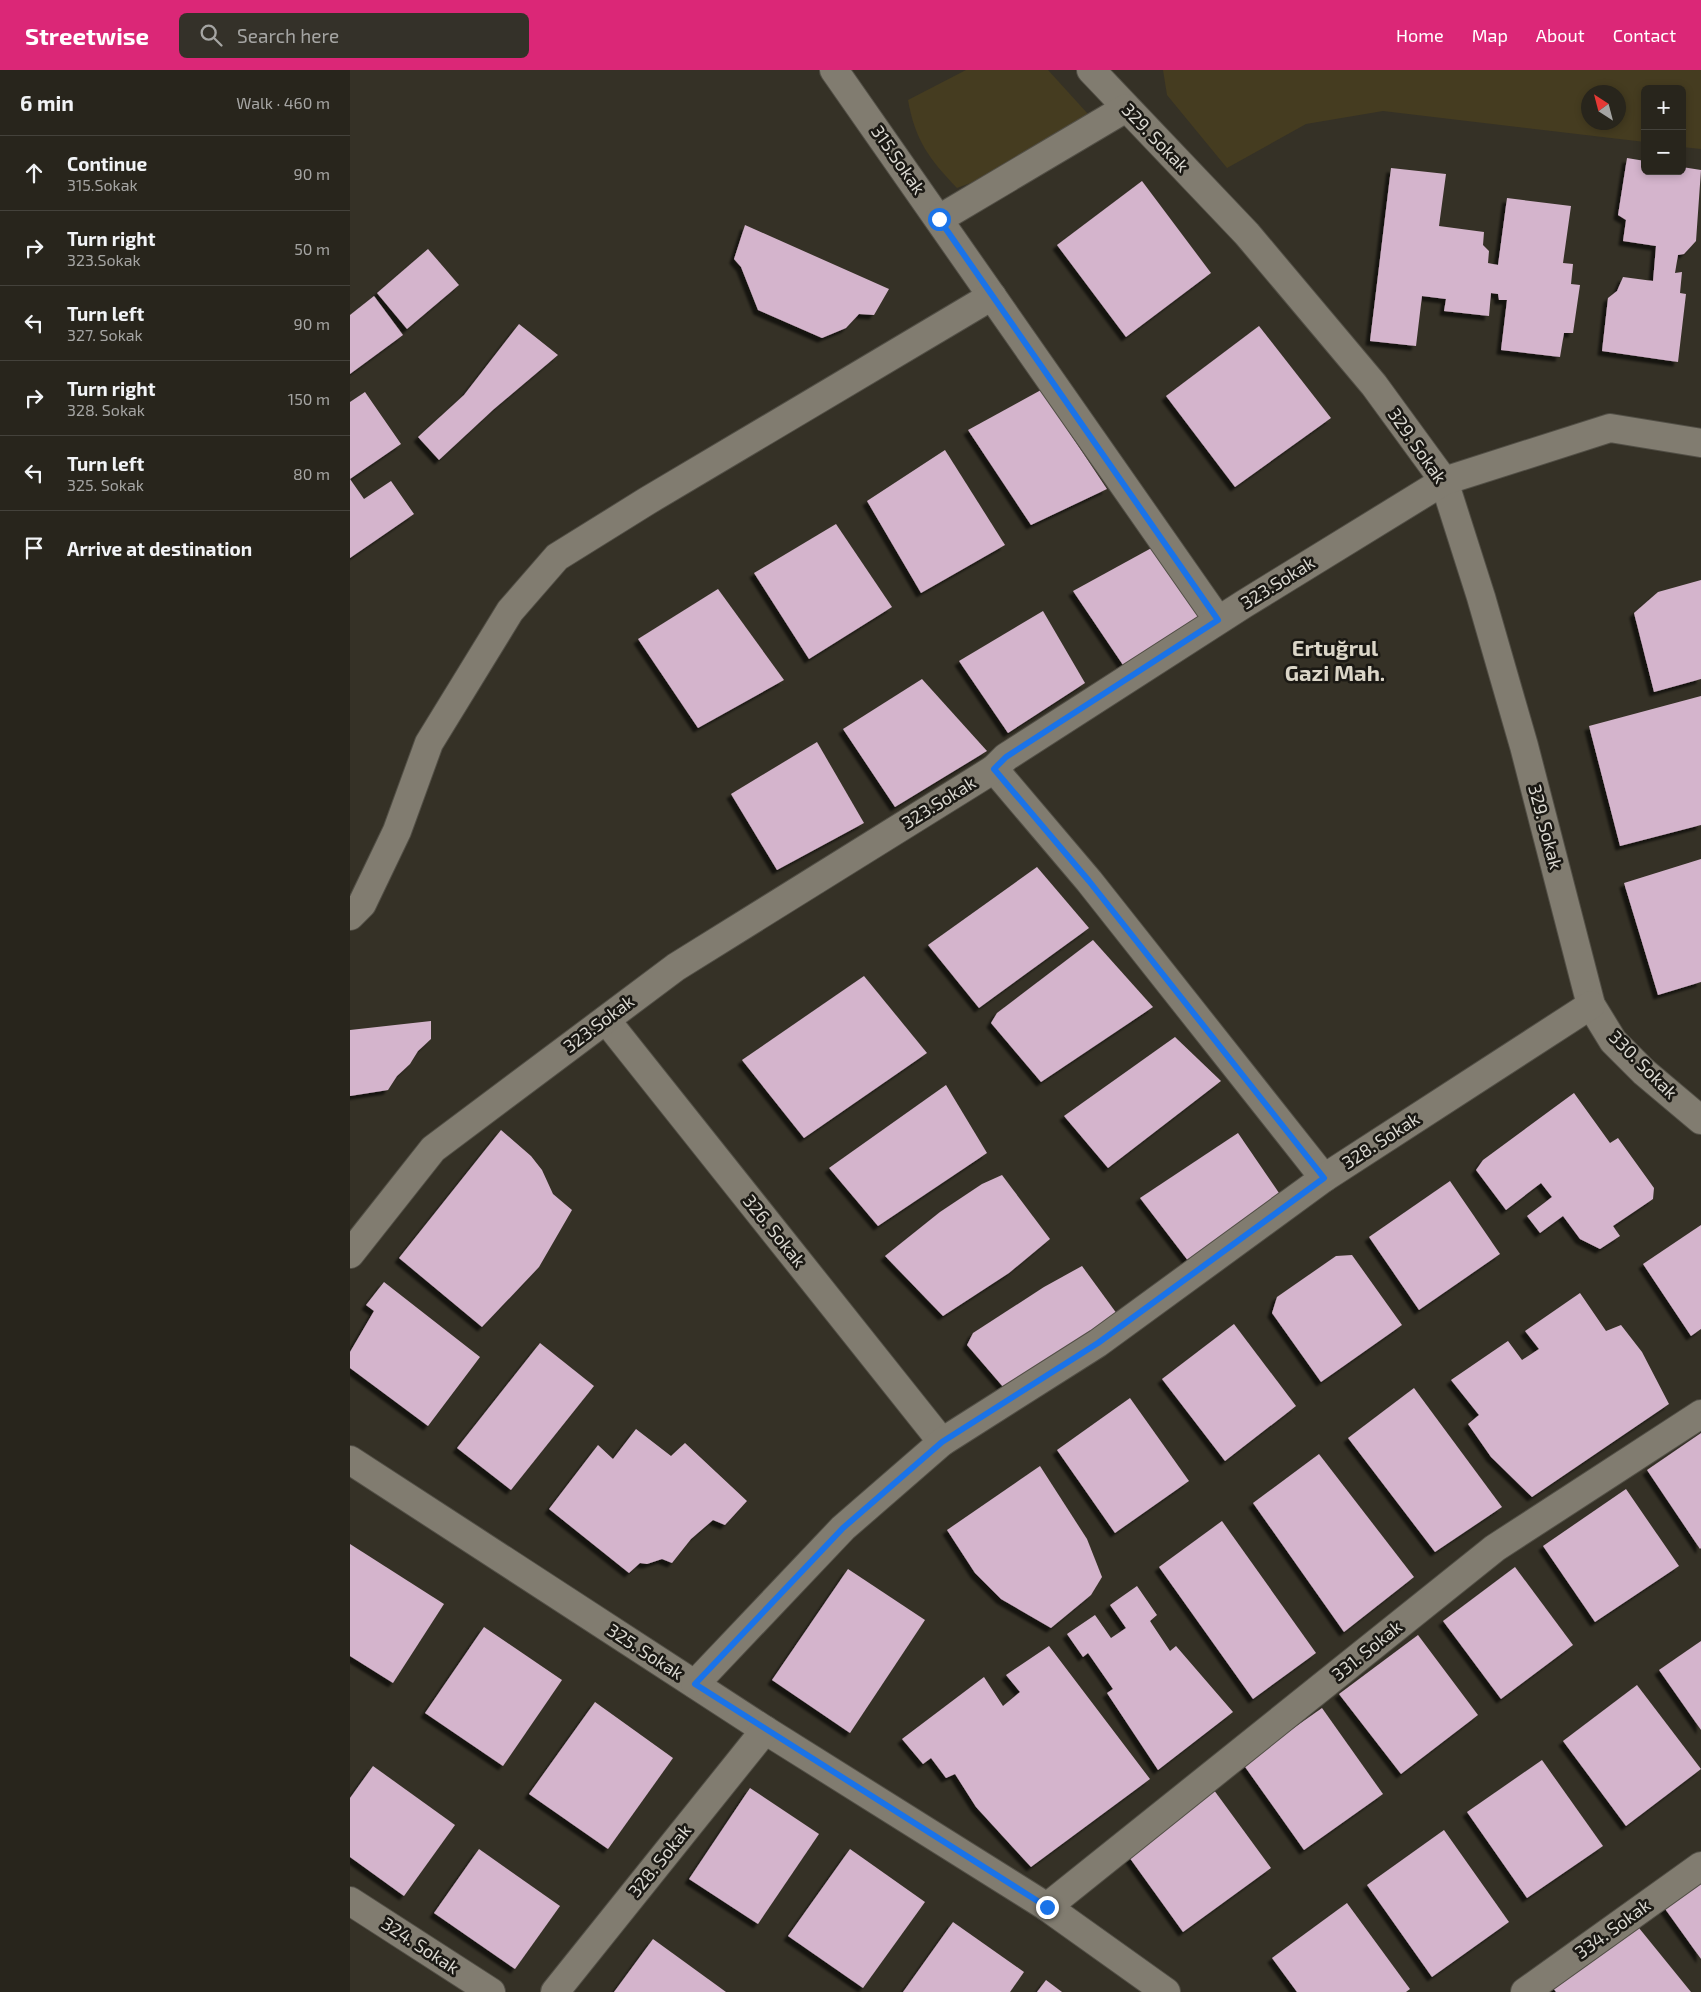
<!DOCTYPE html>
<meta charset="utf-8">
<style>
:root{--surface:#28251c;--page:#343129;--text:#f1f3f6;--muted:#a5a5a3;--line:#44423b;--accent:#db2777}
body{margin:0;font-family:"Exo 2",sans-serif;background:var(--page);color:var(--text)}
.controls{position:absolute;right:15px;top:15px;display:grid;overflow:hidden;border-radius:8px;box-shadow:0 2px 8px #0003}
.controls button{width:45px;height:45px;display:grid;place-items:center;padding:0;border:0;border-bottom:1px solid var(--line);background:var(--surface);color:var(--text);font:25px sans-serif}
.compass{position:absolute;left:1231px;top:15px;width:45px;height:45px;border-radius:50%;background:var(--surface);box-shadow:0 2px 8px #0003;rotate:324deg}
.stop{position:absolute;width:15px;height:15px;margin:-11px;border:4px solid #1a73e8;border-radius:50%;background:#fff}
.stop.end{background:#1a73e8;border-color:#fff;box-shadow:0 1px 5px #0008}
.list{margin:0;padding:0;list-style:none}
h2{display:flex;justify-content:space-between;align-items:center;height:65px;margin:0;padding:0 20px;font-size:21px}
h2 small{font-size:16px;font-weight:400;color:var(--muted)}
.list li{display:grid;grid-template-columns:32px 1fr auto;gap:15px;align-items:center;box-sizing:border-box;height:75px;padding:0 20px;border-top:1px solid var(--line)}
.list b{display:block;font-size:19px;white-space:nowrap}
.list p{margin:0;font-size:16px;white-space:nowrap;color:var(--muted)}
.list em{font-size:16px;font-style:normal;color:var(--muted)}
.icon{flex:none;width:28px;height:28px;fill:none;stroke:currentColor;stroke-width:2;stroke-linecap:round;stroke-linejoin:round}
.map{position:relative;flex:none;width:1351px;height:1922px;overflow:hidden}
header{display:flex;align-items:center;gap:30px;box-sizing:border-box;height:70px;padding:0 25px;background:var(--accent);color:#fff}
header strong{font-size:24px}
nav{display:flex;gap:28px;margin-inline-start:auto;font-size:18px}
.search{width:350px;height:45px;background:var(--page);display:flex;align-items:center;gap:12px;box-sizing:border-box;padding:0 18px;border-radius:8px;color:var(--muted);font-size:19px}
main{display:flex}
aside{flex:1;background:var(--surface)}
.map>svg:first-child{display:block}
.green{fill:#453c20;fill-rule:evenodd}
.building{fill:#d4b4cc;filter:url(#shadow)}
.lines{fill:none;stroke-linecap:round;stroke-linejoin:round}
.minor-casing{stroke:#524f46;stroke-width:30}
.minor{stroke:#817c70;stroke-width:28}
.route{stroke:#1a73e8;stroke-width:6}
.labels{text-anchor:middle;stroke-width:5;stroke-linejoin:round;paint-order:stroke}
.street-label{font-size:18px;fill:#dbd9d2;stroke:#1b1914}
.district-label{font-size:22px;font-weight:bold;fill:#dbd6c8;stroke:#1b1914}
</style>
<header>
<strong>Streetwise</strong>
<div class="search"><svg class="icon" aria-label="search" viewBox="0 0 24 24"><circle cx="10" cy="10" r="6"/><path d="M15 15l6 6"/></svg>Search here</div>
<nav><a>Home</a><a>Map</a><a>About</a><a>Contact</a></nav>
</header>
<main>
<aside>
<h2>6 min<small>Walk · 460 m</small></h2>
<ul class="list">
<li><svg class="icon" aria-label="ahead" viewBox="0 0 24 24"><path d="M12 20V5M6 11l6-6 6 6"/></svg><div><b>Continue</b><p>315.Sokak</p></div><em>90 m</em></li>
<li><svg class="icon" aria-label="right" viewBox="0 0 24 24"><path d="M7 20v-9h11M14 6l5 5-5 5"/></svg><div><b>Turn right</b><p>323.Sokak</p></div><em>50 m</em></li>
<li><svg class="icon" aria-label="left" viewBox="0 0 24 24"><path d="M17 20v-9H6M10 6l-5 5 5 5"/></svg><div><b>Turn left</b><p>327. Sokak</p></div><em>90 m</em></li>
<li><svg class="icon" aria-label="right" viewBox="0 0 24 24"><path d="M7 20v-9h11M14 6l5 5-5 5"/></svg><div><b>Turn right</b><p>328. Sokak</p></div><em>150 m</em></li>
<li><svg class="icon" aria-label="left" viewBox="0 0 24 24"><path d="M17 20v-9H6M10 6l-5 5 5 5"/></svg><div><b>Turn left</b><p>325. Sokak</p></div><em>80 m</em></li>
<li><svg class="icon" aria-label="arrive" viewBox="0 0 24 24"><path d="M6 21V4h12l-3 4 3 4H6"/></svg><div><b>Arrive at destination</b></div></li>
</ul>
</aside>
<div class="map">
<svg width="1351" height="1922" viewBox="0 0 1351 1922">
<defs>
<filter id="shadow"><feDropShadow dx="-4.5" dy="4.5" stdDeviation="1" flood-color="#0009"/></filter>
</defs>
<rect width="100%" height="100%" fill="#353126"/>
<g class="green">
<path d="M 616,0 L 698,0 L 738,44 L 736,57 L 634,108 L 607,118 C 579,89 565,70 558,30 Z"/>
<path d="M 813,0 L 1351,0 L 1351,79 L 1332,77 L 1332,19 L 1295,19 L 1295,72 L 1033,41 L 956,54 L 877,98 L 817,25 ZM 1238,22 L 1268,22 L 1268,52 L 1238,52 Z"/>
</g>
<g class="building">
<path d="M 1277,88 L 1295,91 L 1295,101 L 1332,101 L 1332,97 L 1351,100 L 1346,171 L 1334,184 L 1328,185 L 1325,203 L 1332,202 L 1330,223 L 1336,224 L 1328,292 L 1252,281 L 1258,228 L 1267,221 L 1273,207 L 1303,211 L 1306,176 L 1273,171 L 1276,150 L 1268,145 Z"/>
<path d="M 1041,98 L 1096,104 L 1089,156 L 1134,162 L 1133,175 L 1139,181 L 1138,193 L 1148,195 L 1157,128 L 1221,136 L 1213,193 L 1223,194 L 1221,214 L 1230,215 L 1223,263 L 1214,263 L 1210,287 L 1151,280 L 1157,230 L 1149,230 L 1148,224 L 1141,223 L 1139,246 L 1094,241 L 1096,229 L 1072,226 L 1066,276 L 1020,271 Z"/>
<path d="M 792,111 L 861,203 L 776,267 L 707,175 Z"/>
<path d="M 395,155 L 539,219 L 524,245 L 509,244 L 496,258 L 472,268 L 408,240 L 391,197 L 384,189 Z"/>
<path d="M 78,179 L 109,215 L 57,259 L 27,223 Z"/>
<path d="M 24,226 L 53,265 L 0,304 L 0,245 Z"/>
<path d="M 169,254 L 208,285 L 144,339 L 89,390 L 68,367 L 114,325 Z"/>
<path d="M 909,256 L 981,348 L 885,417 L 816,326 Z"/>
<path d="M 691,320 L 757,419 L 681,455 L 618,360 Z"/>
<path d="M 15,322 L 51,374 L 0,409 L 14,429 L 41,411 L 64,444 L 0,488 L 0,332 Z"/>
<path d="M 595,380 L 655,475 L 571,523 L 517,431 Z"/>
<path d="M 486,454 L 542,537 L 459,589 L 404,503 Z"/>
<path d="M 807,475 L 858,545 L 773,595 L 723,521 Z"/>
<path d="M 1351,510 L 1351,609 L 1304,622 L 1284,543 L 1308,522 Z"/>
<path d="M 368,519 L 434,610 L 348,658 L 288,569 Z"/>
<path d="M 693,541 L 735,613 L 658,663 L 609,591 Z"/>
<path d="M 572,609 L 637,681 L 545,737 L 493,659 Z"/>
<path d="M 1351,626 L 1351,755 L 1270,776 L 1239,656 Z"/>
<path d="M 467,672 L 514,753 L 427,800 L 381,724 Z"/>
<path d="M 1351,789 L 1351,912 L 1308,925 L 1274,813 Z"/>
<path d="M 687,797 L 739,858 L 629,938 L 578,875 Z"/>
<path d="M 743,870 L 803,937 L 691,1012 L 641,953 L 647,943 Z"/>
<path d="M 514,906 L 577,983 L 454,1068 L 392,990 Z"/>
<path d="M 81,951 L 81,969 L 68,981 L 60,994 L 47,1006 L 38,1020 L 0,1026 L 0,960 Z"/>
<path d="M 825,967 L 871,1011 L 758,1098 L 714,1046 Z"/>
<path d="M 596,1015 L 637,1083 L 528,1156 L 479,1098 Z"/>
<path d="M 1224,1023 L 1260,1073 L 1268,1068 L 1304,1118 L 1303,1129 L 1263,1156 L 1270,1166 L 1250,1179 L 1230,1169 L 1213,1146 L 1190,1163 L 1177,1146 L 1202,1127 L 1191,1113 L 1156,1140 L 1126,1100 L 1133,1090 Z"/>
<path d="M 151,1060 L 181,1086 L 192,1100 L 203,1124 L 222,1140 L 189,1197 L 132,1257 L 49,1188 Z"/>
<path d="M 888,1063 L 929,1123 L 839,1192 L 790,1128 Z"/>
<path d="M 652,1105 L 700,1169 L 659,1203 L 593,1246 L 535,1186 L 590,1142 L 632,1114 Z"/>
<path d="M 1100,1111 L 1150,1184 L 1069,1240 L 1019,1167 Z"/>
<path d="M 1351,1155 L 1351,1259 L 1341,1266 L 1293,1194 Z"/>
<path d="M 1002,1185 L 1052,1255 L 971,1312 L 922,1243 L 927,1227 L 986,1186 Z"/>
<path d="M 732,1196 L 770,1248 L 654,1318 L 617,1275 L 623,1263 L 694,1217 Z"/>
<path d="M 34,1212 L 130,1287 L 78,1356 L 0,1298 L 0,1282 L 24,1241 L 16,1235 Z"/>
<path d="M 1230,1223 L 1256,1261 L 1271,1255 L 1292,1282 L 1319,1334 L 1182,1427 L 1141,1387 L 1118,1354 L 1129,1345 L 1101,1310 L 1158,1271 L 1172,1290 L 1189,1279 L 1175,1261 Z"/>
<path d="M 884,1254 L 946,1336 L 875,1391 L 812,1309 Z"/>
<path d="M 190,1273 L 244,1316 L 161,1420 L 107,1378 Z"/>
<path d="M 1064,1318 L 1152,1437 L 1085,1482 L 998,1368 Z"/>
<path d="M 780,1328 L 839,1411 L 765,1463 L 707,1380 Z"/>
<path d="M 286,1359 L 321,1386 L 335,1373 L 397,1431 L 375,1455 L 363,1450 L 341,1469 L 322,1493 L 312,1489 L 297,1494 L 290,1493 L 279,1503 L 199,1439 L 248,1375 L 263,1389 Z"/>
<path d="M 1351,1363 L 1351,1478 L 1350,1479 L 1297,1400 Z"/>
<path d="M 969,1384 L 1064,1507 L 994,1562 L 903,1433 Z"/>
<path d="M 690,1396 L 737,1469 L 752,1507 L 741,1525 L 701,1558 L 651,1529 L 625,1503 L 597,1460 Z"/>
<path d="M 1276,1419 L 1329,1496 L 1245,1552 L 1193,1476 Z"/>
<path d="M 872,1451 L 966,1583 L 903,1629 L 809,1497 Z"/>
<path d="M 0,1474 L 94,1534 L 43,1613 L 0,1586 Z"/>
<path d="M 1165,1497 L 1223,1575 L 1151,1629 L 1093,1551 Z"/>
<path d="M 498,1499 L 575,1550 L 500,1663 L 422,1610 Z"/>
<path d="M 787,1516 L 807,1545 L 800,1551 L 820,1581 L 826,1576 L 883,1642 L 808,1700 L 757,1623 L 763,1619 L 738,1583 L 733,1587 L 717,1564 L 745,1545 L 761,1568 L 776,1558 L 760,1535 Z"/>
<path d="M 134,1557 L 212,1610 L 153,1696 L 75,1643 Z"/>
<path d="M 1068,1565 L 1128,1645 L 1051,1704 L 989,1624 Z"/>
<path d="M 1351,1571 L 1351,1660 L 1309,1600 Z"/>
<path d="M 699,1576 L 800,1709 L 681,1797 L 626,1737 L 605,1704 L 596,1708 L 581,1688 L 573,1694 L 552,1669 L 634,1607 L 653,1636 L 670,1622 L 656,1605 Z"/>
<path d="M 1287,1615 L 1351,1699 L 1276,1756 L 1213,1671 Z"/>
<path d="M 245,1632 L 323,1688 L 258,1779 L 179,1724 Z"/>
<path d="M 972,1638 L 1033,1724 L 954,1780 L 893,1694 Z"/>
<path d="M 1192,1690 L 1253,1776 L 1177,1828 L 1117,1742 Z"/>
<path d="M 23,1696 L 105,1755 L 54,1826 L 0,1787 L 0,1728 Z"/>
<path d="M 861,1716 L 921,1798 L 833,1862 L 774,1780 Z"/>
<path d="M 400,1718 L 469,1764 L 408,1854 L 339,1809 Z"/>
<path d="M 1094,1760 L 1159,1852 L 1082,1907 L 1017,1815 Z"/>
<path d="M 129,1779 L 210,1836 L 165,1899 L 84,1843 Z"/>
<path d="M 500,1779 L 575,1832 L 513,1918 L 438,1866 Z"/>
<path d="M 1351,1808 L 1351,1889 L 1313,1836 Z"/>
<path d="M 997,1833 L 1060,1919 L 1056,1922 L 947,1922 L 922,1888 Z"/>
<path d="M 603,1852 L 674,1902 L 660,1922 L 553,1922 Z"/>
<path d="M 1289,1858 L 1341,1922 L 1206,1922 L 1201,1915 Z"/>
<path d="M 303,1869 L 376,1922 L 264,1922 Z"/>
<path d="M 696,1910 L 712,1922 L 687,1922 Z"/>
</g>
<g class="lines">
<defs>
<g id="minor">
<path d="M 484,0 L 868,550"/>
<path d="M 741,0 L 897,164 L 1024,315 L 1094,411 L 1131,527 L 1174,676 L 1241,935 L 1263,971 L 1294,1002 L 1351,1050"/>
<path d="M 589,149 L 776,38"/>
<path d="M 644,699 L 739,811 L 974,1108"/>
<path d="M 0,846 L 12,834 L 47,761 L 79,673 L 160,541 L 207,487 L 297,431 L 642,226"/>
<path d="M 256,950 L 592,1372"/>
<path d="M 0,1184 L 83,1079 L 326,897 L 644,699 L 656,687 L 894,534 L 1094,411 L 1260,358 L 1351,373"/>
<path d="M 0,1390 L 415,1660 L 697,1837 L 816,1922"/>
<path d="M 345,1614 L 493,1458 L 592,1372 L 748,1273 L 974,1108 L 1241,935"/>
<path d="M 0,1831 L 141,1922"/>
<path d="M 697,1837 L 1145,1478 L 1351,1344"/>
<path d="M 205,1922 L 415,1660"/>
<path d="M 1175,1922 L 1351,1796"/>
</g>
</defs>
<use href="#minor" class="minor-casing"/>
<use href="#minor" class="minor"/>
</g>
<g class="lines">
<path class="route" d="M 589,149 L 868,550 L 656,687 L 644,699 L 739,811 L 974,1108 L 748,1273 L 592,1372 L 493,1458 L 345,1614 L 697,1837"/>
</g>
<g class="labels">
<g class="street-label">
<text transform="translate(805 68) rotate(46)" y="6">329. Sokak</text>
<text transform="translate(548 90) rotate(55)" y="6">315.Sokak</text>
<text transform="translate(1067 376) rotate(55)" y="6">329. Sokak</text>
<text transform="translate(928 513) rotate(-32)" y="6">323.Sokak</text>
<text transform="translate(589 733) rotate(-32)" y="6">323.Sokak</text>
<text transform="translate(1195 757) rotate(75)" y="6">329. Sokak</text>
<text transform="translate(249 954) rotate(-37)" y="6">323.Sokak</text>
<text transform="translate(1293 995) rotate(45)" y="6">330. Sokak</text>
<text transform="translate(1031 1071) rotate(-33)" y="6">328. Sokak</text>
<text transform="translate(424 1161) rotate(51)" y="6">326. Sokak</text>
<text transform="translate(1017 1581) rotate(-39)" y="6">331. Sokak</text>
<text transform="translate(295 1582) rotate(33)" y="6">325. Sokak</text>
<text transform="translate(310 1791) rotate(-51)" y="6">328. Sokak</text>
<text transform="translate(1263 1859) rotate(-36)" y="6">334. Sokak</text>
<text transform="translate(70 1876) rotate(33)" y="6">324. Sokak</text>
</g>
<g class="district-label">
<text x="985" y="586">Ertuğrul<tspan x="985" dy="25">Gazi Mah.</tspan></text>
</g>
</g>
</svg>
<div class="controls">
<button>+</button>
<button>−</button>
</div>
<svg class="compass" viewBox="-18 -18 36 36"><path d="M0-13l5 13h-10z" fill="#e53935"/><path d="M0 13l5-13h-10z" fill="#a5a5a3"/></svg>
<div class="stop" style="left:589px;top:149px"></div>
<div class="stop end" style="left:697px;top:1837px"></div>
</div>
</main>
